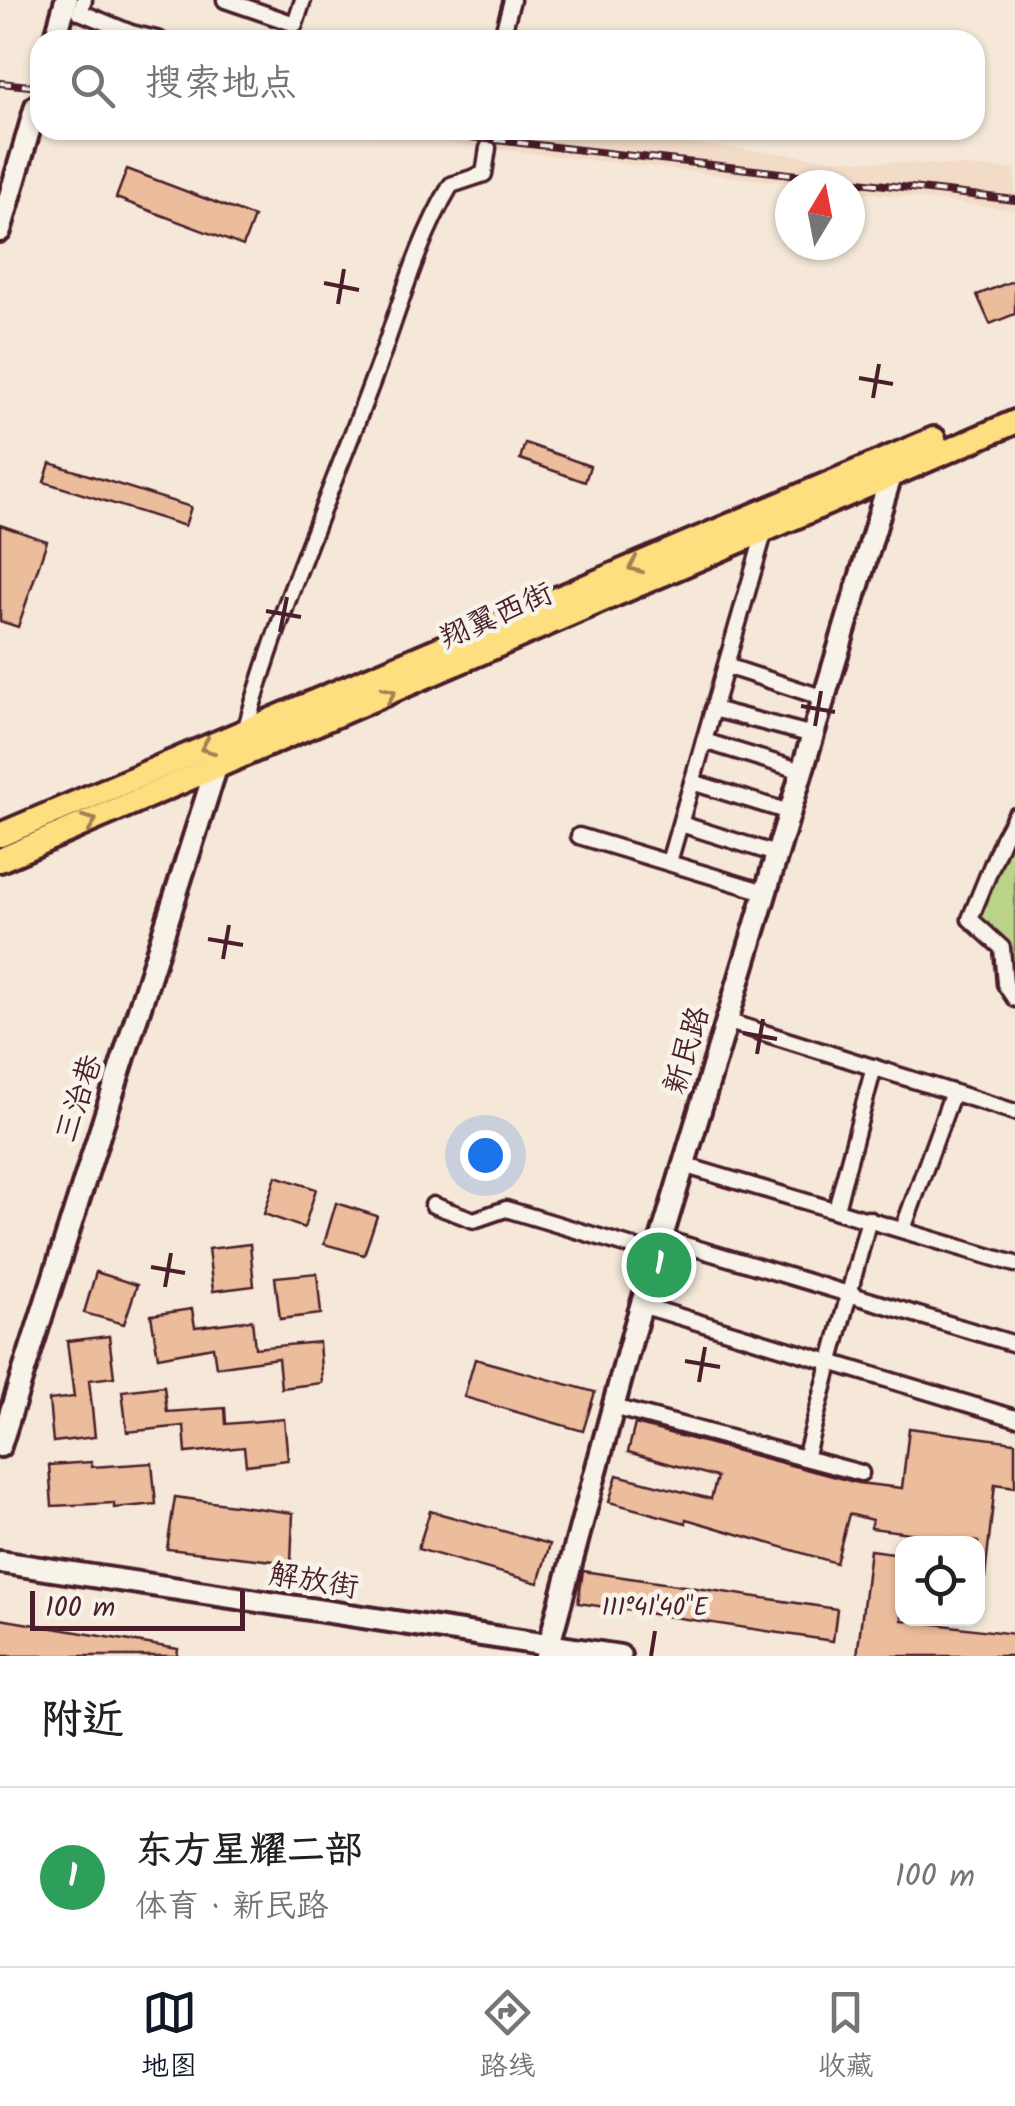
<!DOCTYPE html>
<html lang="zh">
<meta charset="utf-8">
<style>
:root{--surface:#fff;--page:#f6f6f6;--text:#202124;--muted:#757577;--line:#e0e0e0;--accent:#111827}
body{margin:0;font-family:Kalam,"LXGW WenKai TC",sans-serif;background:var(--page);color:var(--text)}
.controls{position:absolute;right:30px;bottom:30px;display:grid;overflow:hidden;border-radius:20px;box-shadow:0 2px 8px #0004}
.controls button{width:90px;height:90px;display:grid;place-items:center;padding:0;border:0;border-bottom:2px solid var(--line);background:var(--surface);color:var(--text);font:50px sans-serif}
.compass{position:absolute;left:775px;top:170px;width:90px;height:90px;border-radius:50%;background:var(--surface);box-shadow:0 2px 8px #0004;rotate:10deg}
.scale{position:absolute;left:30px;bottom:25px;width:215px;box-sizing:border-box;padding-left:10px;border:5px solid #4a1f2b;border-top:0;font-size:28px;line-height:35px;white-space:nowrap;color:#4a1f2b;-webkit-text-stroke:8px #f7f3e8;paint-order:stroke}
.you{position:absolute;left:485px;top:1155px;width:35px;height:35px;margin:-25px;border:8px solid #fff;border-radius:50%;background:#1a73e8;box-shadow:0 0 0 15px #1a73e833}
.badge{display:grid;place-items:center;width:65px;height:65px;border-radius:50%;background:var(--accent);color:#fff;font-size:32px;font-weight:700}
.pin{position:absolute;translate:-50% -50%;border:5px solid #fff;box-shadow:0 2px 10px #0006}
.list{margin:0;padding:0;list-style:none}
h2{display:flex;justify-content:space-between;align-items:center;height:130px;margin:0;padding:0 40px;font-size:42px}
h2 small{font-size:32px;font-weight:400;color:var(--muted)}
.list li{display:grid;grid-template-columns:65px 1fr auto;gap:30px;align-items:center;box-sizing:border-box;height:180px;padding:0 40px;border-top:2px solid var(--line)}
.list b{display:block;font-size:38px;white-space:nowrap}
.list p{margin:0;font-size:32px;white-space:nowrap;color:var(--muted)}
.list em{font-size:32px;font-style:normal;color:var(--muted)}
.icon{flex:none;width:55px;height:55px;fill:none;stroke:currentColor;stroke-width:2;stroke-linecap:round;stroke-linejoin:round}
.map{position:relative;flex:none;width:1015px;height:1656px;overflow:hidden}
.search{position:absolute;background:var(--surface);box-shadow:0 2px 8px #0004;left:30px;right:30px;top:30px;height:110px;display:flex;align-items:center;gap:25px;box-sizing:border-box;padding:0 35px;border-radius:30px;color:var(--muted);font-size:38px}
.sheet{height:310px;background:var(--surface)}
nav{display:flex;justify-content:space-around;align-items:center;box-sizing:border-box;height:140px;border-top:2px solid var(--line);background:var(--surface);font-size:28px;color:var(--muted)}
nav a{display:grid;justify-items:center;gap:5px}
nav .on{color:var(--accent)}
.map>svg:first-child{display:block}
.built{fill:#f2dbc7}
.green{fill:#bbd289;stroke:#82785a;stroke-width:2.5}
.building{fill:#ecbd9c;stroke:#4a1f2b;stroke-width:2.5}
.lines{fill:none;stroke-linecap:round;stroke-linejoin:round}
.street-tunnel{stroke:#d3c0b6;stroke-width:14;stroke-dasharray:14 7;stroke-linecap:butt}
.street-casing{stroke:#4a1f2b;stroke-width:21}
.secondary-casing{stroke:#4a1f2b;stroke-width:28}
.primary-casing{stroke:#4a1f2b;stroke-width:30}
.street{stroke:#f7f3e8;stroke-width:14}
.secondary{stroke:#f7f3e8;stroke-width:20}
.primary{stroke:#fddf80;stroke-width:22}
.rail-casing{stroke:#4a1f2b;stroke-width:8}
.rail{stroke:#f7f3e8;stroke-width:4;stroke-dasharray:11;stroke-linecap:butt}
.oneway{stroke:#a47f56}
.ticks{fill:none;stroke:#4a1f2b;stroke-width:4}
.labels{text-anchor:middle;stroke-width:9;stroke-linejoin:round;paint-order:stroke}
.street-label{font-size:30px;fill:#4a1f2b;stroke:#f7f3e8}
.ticks-label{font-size:25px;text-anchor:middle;fill:#4a1f2b;stroke:#f7f3e8;stroke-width:9;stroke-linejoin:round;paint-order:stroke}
</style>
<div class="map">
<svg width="1015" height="1656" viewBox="0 0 1015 1656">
<rect width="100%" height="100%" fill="#f5e8d9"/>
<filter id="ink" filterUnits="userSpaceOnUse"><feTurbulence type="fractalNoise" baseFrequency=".01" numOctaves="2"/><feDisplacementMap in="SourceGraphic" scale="20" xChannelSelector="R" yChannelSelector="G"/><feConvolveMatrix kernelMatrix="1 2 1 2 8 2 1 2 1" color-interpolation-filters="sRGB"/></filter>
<g filter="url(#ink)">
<path class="built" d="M 332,130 L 570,130 L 829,159 L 1015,169 L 1015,210 L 850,190 L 850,185 L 806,185 Z"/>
<path class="green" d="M 1015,816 L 1015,999 L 1002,941 L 970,919 Z"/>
<g class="building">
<path d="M 127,169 L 254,217 L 243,246 L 116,198 Z"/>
<path d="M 1015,280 L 1015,314 L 990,324 L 977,295 Z"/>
<path d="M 525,443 L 590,466 L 585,482 L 520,459 Z"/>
<path d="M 50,463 L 191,507 L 185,526 L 44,482 Z"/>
<path d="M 0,525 L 47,541 L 18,627 L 0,621 Z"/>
<path d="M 276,1176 L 316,1189 L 304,1228 L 264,1214 Z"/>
<path d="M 336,1203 L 377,1216 L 364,1255 L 324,1244 Z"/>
<path d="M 250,1244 L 254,1286 L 213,1291 L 208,1249 Z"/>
<path d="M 96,1272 L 137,1285 L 124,1324 L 84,1313 Z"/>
<path d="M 317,1273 L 321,1314 L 280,1319 L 275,1277 Z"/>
<path d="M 192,1309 L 195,1327 L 252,1320 L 255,1348 L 319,1342 L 322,1383 L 281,1388 L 278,1358 L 216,1367 L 213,1347 L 158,1357 L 151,1315 Z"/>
<path d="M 109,1336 L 114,1377 L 89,1380 L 95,1437 L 53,1442 L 49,1400 L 74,1397 L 67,1341 Z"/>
<path d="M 475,1359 L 595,1392 L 583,1431 L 464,1397 Z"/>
<path d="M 164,1386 L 167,1412 L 225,1408 L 226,1424 L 284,1419 L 288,1460 L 246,1465 L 244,1447 L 186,1453 L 184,1426 L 127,1432 L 122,1391 Z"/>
<path d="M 635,1424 L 858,1483 L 902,1488 L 909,1428 L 1015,1442 L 1015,1487 L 995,1484 L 985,1577 L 978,1576 L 978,1542 L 871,1528 L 872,1520 L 849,1514 L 836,1563 L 686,1519 L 686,1523 L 609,1502 L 617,1475 L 711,1499 L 717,1477 L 628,1452 Z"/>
<path d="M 91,1462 L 92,1467 L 152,1463 L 156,1504 L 114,1508 L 114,1503 L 52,1506 L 49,1465 Z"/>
<path d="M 175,1497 L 293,1513 L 291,1563 L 167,1549 Z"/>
<path d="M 430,1511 L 550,1544 L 538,1583 L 418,1549 Z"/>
<path d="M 870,1550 L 902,1554 L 902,1620 L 1015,1634 L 1015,1656 L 857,1656 Z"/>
<path d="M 583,1571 L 837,1609 L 833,1641 L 578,1603 Z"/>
<path d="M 0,1619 L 178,1649 L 177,1656 L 0,1656 Z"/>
</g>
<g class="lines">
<path class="street-tunnel" d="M 488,148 L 491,130"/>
<defs>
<g id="street">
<path d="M 84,0 L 80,12 L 131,33 L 160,40"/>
<path d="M 225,0 L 295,24 L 303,0"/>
<path d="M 501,40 L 512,0"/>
<path d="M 726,666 L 824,698"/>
<path d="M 713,709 L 813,735"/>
<path d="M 245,731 C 279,609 330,495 374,377 C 399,311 415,246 451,185 L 484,174 L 488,148"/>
<path d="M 704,741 L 802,771"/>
<path d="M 692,782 L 789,812"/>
<path d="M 1015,816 L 1003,838 L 970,919 L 1002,948 L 1005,984 L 1015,999"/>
<path d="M 681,824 L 776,854"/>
<path d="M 579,836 L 765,892"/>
<path d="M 669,862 L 765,530"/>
<path d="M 726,1021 L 1015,1112"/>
<path d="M 683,1165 L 1015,1264"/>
<path d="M 433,1205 L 474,1220 L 506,1209 L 656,1254"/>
<path d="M 836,1209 L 874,1067"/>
<path d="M 903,1229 L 953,1092"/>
<path d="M 662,1238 L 1015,1344"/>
<path d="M 641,1305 L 1015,1418"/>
<path d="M 613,1407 L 861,1473"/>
<path d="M 805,1458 L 869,1219"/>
</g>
<g id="secondary">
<path d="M 55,40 L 66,0"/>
<path d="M 0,231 L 36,106"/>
<path d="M 0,1446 L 216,768"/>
<path d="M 0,1562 L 620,1656"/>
<path d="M 546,1656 L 634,1330 L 891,475"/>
</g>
<g id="primary">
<path d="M 0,835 L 934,439"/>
<path d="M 0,860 L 1015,422"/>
</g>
</defs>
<use href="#street" class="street-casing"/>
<use href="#secondary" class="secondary-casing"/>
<use href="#primary" class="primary-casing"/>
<use href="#street" class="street"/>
<use href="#secondary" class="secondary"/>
<use href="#primary" class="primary"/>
<defs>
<g id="rail">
<path d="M 0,83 L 40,87"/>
<path d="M 408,130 L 1015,200"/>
</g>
</defs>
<use href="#rail" class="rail-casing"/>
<use href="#rail" class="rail"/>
</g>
<defs><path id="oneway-chevron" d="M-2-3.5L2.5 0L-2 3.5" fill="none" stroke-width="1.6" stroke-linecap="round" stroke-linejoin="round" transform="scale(2.5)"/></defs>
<g class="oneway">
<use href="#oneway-chevron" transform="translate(635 566) rotate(157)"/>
<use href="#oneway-chevron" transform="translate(389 694) rotate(-24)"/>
<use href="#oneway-chevron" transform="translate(207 747) rotate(157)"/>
<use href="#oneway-chevron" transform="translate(90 822) rotate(-23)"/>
</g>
</g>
<path class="ticks" d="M 324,283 L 359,290M 338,304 L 344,269M 859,378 L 893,384M 873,398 L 879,364M 266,611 L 301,617M 280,632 L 287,597M 801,706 L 835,712M 815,726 L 821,691M 208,939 L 243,945M 223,959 L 229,925M 743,1033 L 777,1039M 757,1054 L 763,1019M 151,1267 L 185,1273M 165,1287 L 171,1253M 685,1361 L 720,1367M 699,1382 L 705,1347M 651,1656 L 655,1631"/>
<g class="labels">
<g class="street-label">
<text transform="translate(496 615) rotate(-24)" y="10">翔翼西街</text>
<text transform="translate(686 1050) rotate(-73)" y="10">新民路</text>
<text transform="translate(78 1098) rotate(-72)" y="10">三治巷</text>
<text transform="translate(314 1580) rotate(9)" y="10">解放街</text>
</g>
</g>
<g class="ticks-label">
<text x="655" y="1615">111°41'40"E</text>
</g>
</svg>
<div class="controls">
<button><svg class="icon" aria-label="locate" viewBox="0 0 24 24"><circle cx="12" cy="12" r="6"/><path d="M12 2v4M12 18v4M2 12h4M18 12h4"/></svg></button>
</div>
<svg class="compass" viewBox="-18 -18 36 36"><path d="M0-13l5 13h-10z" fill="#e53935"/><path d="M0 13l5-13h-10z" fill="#757577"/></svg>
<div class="scale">100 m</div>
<div class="you"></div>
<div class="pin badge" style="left:659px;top:1265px;background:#2e9e5b">1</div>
<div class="search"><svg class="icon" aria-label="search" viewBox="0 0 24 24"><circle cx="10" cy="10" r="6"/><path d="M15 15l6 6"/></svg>搜索地点</div>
</div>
<section class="sheet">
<h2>附近<small></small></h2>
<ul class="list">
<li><span class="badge" style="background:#2e9e5b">1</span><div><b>东方星耀二部</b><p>体育 · 新民路</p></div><em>100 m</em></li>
</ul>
</section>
<nav>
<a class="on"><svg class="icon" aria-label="map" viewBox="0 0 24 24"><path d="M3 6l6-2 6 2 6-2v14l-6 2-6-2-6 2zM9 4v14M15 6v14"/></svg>地图</a>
<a><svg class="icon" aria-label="directions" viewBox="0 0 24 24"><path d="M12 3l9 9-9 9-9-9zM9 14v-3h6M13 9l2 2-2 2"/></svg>路线</a>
<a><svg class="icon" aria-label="saved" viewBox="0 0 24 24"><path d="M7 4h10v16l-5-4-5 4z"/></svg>收藏</a>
</nav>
